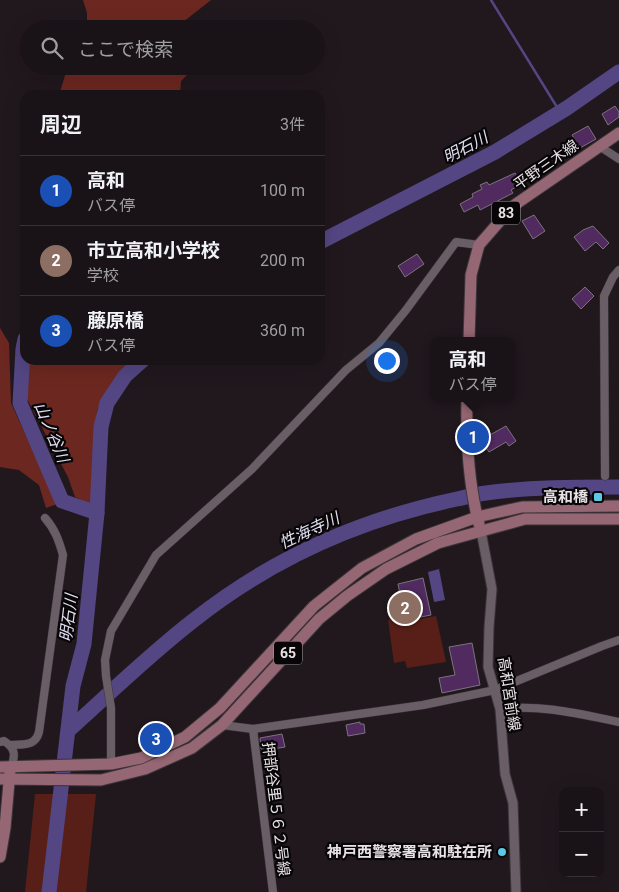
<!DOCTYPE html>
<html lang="ja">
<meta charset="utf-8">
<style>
:root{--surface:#191216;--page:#262023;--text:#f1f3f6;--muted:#9f9ea1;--line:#373235;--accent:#8c9099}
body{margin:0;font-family:Roboto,"Noto Sans JP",sans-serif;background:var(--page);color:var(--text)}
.controls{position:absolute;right:15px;bottom:15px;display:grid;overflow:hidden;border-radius:10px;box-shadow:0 5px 20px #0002}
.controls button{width:45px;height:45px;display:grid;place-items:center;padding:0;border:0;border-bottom:1px solid var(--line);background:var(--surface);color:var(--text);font:25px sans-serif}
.you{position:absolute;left:386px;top:360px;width:18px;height:18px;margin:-12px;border:4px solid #fff;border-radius:50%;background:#1a73e8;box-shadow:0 0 0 8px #1a73e833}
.badge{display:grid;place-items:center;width:32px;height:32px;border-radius:50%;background:var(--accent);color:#fff;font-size:16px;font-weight:700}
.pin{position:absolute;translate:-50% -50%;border:2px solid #fff;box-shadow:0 1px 5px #0006}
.popup{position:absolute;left:430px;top:337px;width:85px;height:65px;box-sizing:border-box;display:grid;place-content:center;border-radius:10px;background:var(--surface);filter:drop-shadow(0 1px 4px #0005);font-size:16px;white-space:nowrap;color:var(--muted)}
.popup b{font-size:19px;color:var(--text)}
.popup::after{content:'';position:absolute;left:50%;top:100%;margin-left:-10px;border:10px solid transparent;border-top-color:var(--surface)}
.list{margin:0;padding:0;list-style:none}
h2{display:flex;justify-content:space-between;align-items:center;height:65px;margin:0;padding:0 20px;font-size:21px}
h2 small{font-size:16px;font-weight:400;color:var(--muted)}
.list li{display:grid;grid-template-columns:32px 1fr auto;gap:15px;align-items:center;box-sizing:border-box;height:70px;padding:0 20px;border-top:1px solid var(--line)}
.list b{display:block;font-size:19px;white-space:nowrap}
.list p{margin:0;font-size:16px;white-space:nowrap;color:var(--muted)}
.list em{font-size:16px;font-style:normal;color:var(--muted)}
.icon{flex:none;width:28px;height:28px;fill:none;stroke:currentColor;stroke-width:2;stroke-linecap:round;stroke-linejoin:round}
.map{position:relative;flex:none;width:619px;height:892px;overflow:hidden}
.search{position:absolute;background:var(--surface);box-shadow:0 5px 20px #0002;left:20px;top:20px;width:305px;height:55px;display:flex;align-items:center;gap:12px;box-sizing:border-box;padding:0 18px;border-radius:28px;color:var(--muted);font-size:19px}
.panel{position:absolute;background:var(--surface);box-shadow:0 5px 20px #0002;left:20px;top:90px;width:305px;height:275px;border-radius:15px}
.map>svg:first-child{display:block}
.green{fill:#581f18}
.forest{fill:#6c2820}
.water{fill:#534683}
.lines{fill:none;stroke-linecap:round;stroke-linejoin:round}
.stream{stroke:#534683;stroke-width:2.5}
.river{stroke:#534683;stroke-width:15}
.building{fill:#512a5f;stroke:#7a737d}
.minor-casing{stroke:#3c3539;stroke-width:9}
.tertiary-casing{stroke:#3c3539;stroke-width:11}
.primary-casing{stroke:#3c3539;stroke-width:13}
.minor{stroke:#695e65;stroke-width:8}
.tertiary{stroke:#695e65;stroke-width:9}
.primary{stroke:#956673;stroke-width:11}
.poi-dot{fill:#5bc8e6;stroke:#080507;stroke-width:2}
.labels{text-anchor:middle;stroke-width:4.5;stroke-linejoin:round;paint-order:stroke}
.shield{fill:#080507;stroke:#a59fa2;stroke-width:1}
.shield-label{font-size:14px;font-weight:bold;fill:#e8e1e5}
.street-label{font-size:15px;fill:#e8e1e5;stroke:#080507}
.poi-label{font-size:15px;font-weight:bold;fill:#e8e1e5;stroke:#080507;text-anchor:end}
.water-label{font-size:16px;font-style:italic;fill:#e1dff2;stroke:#080507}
</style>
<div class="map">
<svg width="619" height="892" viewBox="0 0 619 892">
<rect width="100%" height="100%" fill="#21181e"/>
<g class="green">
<path d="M 436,616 L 446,662 L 407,668 L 405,661 L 394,663 L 388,620 L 401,617 L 404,622 Z"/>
<path d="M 35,794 L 96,794 L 86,892 L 25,892 Z"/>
</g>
<g class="forest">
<path d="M 83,0 L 211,0 L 178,26 L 179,29 L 87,29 L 87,13 Z"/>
<path d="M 68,66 L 189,66 L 188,74 L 181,81 L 180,95 L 59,95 Z"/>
<path d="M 0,328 L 9,343 L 11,403 L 57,504 L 46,508 L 39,485 L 19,470 L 0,467 Z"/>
<path d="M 28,360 L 138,360 L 117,377 L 97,410 L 91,505 L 75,497 L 68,477 L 25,395 Z"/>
</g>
<path class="water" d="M 439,569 L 445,600 L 434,602 L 428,572 Z"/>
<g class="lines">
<path class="stream" d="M 491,0 L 560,112"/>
<g class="river">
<path d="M 320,242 L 495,152 L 567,108 L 619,72"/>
<path d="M 25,339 L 23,349 L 20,403 L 62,501 L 97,513"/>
<path d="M 69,730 C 110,693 150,654 194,620 C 271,559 361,519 457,499 C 467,497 476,494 486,493 C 530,487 575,487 619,487"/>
<path d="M 49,892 L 73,686 L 84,644 L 97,513 L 101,427 L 107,403 L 125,376 L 143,360"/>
</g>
</g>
<g class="building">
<path d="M 615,106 L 619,112 L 619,117 L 608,125 L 602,114 Z"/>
<path d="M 588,126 L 596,139 L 580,148 L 572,135 Z"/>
<path d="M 515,173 L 521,184 L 511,190 L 513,193 L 480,210 L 478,205 L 464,212 L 460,204 L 473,197 L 472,194 L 482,189 L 480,185 L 487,182 L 489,185 Z"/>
<path d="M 534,215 L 545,231 L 533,239 L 522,221 Z"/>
<path d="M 593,226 L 609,243 L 603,249 L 596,242 L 585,251 L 574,237 L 583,230 Z"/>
<path d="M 417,254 L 424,264 L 405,277 L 398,266 Z"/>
<path d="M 585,287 L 594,296 L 581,309 L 572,299 Z"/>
<path d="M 506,426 L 516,441 L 509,446 L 506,442 L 489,452 L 481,440 Z"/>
<path d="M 423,578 L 431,615 L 405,620 L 398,584 Z"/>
<path d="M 472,643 L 480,685 L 442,693 L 439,678 L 455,675 L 449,647 Z"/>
<path d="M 360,722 L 360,724 L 364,724 L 365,733 L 348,736 L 346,725 Z"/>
<path d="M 282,734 L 285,747 L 267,750 L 267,748 L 261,749 L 260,738 Z"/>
</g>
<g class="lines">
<defs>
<g id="minor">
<path d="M 599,146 L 619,159"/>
<path d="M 605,476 L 604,296 L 613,277 L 619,270"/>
<path d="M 500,709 C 540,704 580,714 619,722"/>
<path d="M 222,725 L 253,729 L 423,705 L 495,690 L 602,646 L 619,640"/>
<path d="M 253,729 L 273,892"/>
<path d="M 0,742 L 4,741 C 15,748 16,755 11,767"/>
<path d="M 10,745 C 23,744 35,747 39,732 L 63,555 C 59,541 55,529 45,518"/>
<path d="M 111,764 L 111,708 L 106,676 L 105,660 L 111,631 L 156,555 L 252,469 L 346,370 L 379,343 L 406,310 L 456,242 L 479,245"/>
</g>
<path id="tertiary" d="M 481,531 L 492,589 L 489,627 L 488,667 L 500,709 L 505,774 L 513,803 L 516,892"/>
<g id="primary">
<path d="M 469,341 L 471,275 L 479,245 L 513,206 L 619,133"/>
<path d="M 467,398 C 466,441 468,482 479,524"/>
<path d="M 0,767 L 111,764 L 141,758 L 185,737 L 220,708 L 314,606 L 362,568 L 416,539 L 477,517 L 522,507 L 619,506"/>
<path d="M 0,779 L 101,780 L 145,769 L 192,748 L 222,725 L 319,619 L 347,596 L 386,569 L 438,543 L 525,519 L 619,519"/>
<path d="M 0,857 L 5,828 L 10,771"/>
</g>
</defs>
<use href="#minor" class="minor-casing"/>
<use href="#tertiary" class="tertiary-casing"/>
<use href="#primary" class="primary-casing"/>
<use href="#minor" class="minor"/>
<use href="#tertiary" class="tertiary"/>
<use href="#primary" class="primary"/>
</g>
<g class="poi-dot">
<rect x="593" y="492" width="10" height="10" rx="2.5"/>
<circle cx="502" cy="852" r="5"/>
</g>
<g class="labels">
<g class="shield">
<rect x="492" y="201.5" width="28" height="23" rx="4"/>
<rect x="274" y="641.5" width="28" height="23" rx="4"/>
</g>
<g class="shield-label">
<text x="506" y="218">83</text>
<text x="288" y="658">65</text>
</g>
<g class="street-label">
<text transform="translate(546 165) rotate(-35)" y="5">平野三木線</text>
<text transform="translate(509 694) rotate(81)" y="5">高和宮前線</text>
<text transform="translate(276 809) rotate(83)" y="5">押部谷里５６２号線</text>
</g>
<g class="poi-label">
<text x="588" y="502">高和橋</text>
<text x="492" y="857">神戸西警察署高和駐在所</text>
</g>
<g class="water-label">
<text transform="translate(465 147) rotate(-28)" y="6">明石川</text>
<text transform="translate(52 432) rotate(67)" y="6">山ノ谷川</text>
<text transform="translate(309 530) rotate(-25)" y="6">性海寺川</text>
<text transform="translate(68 618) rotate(-83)" y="6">明石川</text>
</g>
</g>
</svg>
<div class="controls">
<button>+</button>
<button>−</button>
</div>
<div class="you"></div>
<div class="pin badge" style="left:473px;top:437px;background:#1a4fb4">1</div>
<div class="popup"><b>高和</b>バス停</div>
<div class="pin badge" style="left:405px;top:608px;background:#8d6e63">2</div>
<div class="pin badge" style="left:156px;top:739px;background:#1a4fb4">3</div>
<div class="search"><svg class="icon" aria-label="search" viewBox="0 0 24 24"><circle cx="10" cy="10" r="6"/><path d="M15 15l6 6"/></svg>ここで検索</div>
<section class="panel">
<h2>周辺<small>3件</small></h2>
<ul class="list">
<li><span class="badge" style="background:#1a4fb4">1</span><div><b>高和</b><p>バス停</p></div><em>100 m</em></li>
<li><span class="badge" style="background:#8d6e63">2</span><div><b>市立高和小学校</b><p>学校</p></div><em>200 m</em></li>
<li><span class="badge" style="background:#1a4fb4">3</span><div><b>藤原橋</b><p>バス停</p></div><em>360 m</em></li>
</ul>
</section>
</div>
